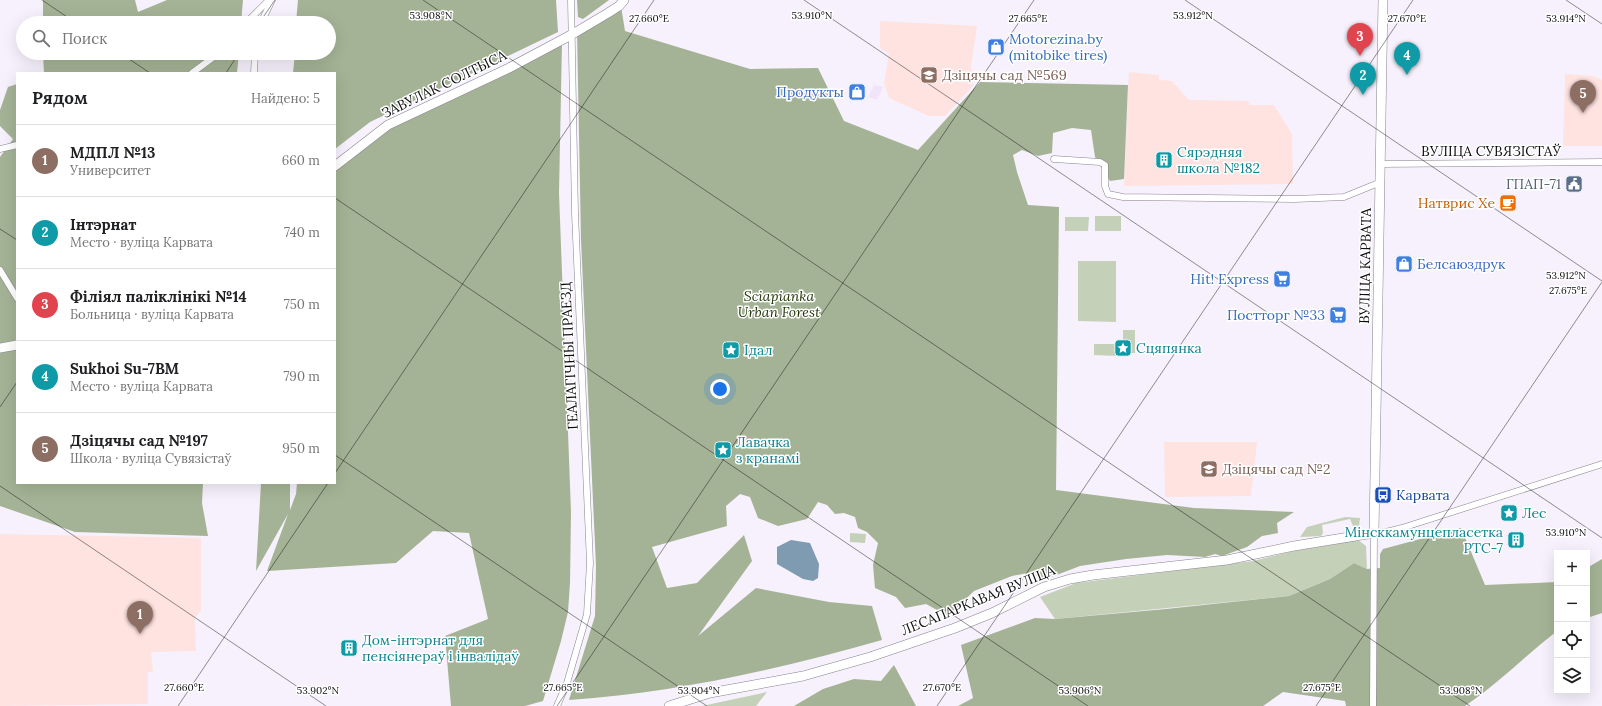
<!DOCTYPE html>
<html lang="ru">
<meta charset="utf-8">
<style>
:root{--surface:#fff;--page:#f2f2f2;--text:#202124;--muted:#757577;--line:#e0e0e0;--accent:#337106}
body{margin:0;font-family:Lora,serif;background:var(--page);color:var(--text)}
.controls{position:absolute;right:12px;bottom:12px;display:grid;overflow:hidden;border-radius:0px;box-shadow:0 4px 16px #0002}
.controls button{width:36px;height:36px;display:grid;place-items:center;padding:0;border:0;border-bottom:1px solid var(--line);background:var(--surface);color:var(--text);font:20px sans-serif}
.you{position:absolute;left:720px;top:389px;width:14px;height:14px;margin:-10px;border:3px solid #fff;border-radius:50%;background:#1a73e8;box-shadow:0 0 0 6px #1a73e833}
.badge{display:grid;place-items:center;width:26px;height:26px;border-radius:50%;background:var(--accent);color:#fff;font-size:13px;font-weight:700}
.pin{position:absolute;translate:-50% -33px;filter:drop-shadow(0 1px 2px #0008)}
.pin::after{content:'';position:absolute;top:21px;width:14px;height:12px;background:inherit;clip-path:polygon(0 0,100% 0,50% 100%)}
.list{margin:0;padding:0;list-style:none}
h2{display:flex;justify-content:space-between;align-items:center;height:52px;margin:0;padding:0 16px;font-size:17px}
h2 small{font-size:13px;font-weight:400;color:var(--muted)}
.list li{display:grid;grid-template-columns:26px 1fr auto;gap:12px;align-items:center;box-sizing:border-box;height:72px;padding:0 16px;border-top:1px solid var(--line)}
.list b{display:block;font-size:15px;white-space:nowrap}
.list p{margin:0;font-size:13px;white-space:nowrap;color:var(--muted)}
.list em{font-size:13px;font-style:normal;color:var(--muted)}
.icon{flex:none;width:22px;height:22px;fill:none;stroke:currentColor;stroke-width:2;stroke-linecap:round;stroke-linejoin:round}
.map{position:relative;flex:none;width:1602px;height:706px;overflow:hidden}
.search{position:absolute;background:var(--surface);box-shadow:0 4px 16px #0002;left:16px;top:16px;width:320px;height:44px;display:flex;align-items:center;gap:10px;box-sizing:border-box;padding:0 14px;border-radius:22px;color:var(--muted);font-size:15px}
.panel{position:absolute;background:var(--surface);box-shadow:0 4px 16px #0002;left:16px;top:72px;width:320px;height:412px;border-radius:0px}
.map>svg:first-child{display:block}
.commercial{fill:#f2e4f8}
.education{fill:#fee3e0}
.green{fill:#c5d0b9}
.forest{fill:#a4b395}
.water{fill:#7f9bb1}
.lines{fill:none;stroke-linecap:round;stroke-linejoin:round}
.street-casing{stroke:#88848d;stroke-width:7}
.secondary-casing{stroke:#88848d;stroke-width:10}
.street{stroke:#fff;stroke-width:6}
.secondary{stroke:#fff;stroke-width:9}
.ticks{fill:none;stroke:#0d0c0f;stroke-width:1;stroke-opacity:0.45}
.labels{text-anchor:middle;stroke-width:3;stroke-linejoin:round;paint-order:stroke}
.shop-label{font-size:14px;fill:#366cbe;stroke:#fff;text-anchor:end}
.education-label{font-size:14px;fill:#785e54;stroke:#fff;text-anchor:start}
.street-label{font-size:14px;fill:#0d0c0f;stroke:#fff}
.culture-label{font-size:14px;fill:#0d838f;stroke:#fff;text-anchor:start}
.service-label{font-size:14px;fill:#4e5e75;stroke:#fff;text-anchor:end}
.food-label{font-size:14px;fill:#c56008;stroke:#fff;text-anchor:end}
.park-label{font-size:14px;font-style:italic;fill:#1f3302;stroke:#fff}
.transit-label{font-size:14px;fill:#164399;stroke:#fff;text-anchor:start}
.ticks-label{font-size:10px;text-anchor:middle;fill:#0d0c0f;stroke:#fff;stroke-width:3;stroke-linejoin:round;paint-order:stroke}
</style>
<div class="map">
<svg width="1602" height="706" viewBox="0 0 1602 706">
<rect width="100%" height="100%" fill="#f6f1fc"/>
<path class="commercial" d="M 874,85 L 883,87 L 877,100 L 868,97 Z"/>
<g class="education">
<path d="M 880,21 L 977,26 L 971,67 L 973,86 L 945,116 L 929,116 L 889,98 L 884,83 L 889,54 L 880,48 Z"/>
<path d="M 1129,72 L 1159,75 L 1159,80 L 1172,81 L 1189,100 L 1248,101 L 1250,105 L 1274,105 L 1292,134 L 1293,184 L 1124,186 Z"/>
<path d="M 1565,74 L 1593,76 L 1602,80 L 1602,146 L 1563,146 Z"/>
<path d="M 1164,442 L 1257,442 L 1251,496 L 1165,497 Z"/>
<path d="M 0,534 L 201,538 L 201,610 L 195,618 L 196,651 L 151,652 L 153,672 L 148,672 L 148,704 L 0,706 Z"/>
</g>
<g class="green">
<rect x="1095" y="216" width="26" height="15"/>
<path d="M 1065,217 L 1089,217 L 1088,231 L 1065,231 Z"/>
<path d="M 1078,261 L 1116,261 L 1116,322 L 1078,321 Z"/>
<rect x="1123" y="330" width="12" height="23"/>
<path d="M 1094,344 L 1118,344 L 1118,356 L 1094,355 Z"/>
<path d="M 1345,517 L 1360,518 L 1359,527 L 1353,526 L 1350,519 L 1322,525 L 1323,533 L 1321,536 L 1300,537 L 1307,527 Z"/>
<path d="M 850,533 L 866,534 L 865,543 L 850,542 Z"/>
<path d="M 1358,540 L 1366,546 L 1367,569 L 1354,563 L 1330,579 L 1289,596 L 1055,619 L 1040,597 L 1076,583 L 1253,561 L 1294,551 Z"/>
<path d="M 767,692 L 756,706 L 702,706 Z"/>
</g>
<g class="forest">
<path d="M 43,0 L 135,0 L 138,12 L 167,0 L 243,0 L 241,23 L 43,23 Z"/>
<path d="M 298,0 L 556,0 L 558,32 L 370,122 L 335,149 L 335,73 L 293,73 L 295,53 L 329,53 L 329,23 L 296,23 Z"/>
<path d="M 577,0 L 609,0 L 583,19 L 578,17 Z"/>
<path d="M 620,0 L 625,31 L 750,69 L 818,68 L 844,121 L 918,150 L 980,82 L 1128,85 L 1124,179 L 1110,181 L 1095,157 L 1091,130 L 1072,128 L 1053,133 L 1052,153 L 1038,156 L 1022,150 L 1013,155 L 1017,172 L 1028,205 L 1059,207 L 1056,490 L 1194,508 L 1294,512 L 1277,523 L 1278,533 L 1262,536 L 1247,547 L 1222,556 L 1215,554 L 1205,557 L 1167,555 L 1126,559 L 1080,566 L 1041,581 L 1033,572 L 1012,576 L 974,591 L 948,616 L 926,604 L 905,608 L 896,597 L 875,588 L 873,565 L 878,543 L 867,532 L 858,528 L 855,517 L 844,513 L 835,514 L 827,505 L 818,502 L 807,519 L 778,526 L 758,518 L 750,497 L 740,494 L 726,506 L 727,526 L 652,547 L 667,588 L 697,583 L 744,535 L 752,561 L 698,636 L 756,588 L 829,602 L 872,606 L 882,640 C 780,669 675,693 569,700 L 595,616 L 596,566 L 581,240 L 577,30 Z"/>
<path d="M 562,42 L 559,193 L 571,512 L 570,583 L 568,612 L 561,641 L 543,701 L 525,706 L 451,706 L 445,636 L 488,619 L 469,533 L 433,531 L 396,563 L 267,571 L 288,514 L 256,571 L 261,483 L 290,483 L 290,510 L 296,494 L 297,483 L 335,483 L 335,172 L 338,162 L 376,136 Z"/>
<path d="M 43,53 L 239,53 L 237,73 L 44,73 Z"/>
<path d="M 17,84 L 17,483 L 203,483 L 202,503 L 208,536 L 75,532 L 0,506 L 0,157 L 13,139 L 0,126 L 0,110 L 8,87 Z"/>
<path d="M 1461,528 L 1485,585 L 1557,582 L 1557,631 C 1526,655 1498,684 1465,706 L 1346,706 L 1345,701 L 1283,692 L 1263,706 L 958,706 L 973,698 L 961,645 L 1035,618 L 1055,619 L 1166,609 L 1289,596 L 1330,579 L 1354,563 L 1367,569 L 1380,568 L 1380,554 L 1383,549 Z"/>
<path d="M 1602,559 L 1602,613 L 1587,618 L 1587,568 Z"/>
<path d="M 894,665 L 916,706 L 794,706 L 823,689 L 854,679 L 881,681 Z"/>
</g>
<path class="water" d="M 791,540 L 810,543 L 819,564 L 818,578 L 813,581 L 803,579 L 777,564 L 777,547 Z"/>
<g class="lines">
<defs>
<g id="street">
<path d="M 246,23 L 269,0"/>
<path d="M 261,23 L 272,0"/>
<path d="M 192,73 L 219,53"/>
<path d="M 254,73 L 255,53"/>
<path d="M 0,149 L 17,145"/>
<path d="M 1054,159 L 1100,162 L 1105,165 L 1105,186 L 1108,194 L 1123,197 L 1295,199 L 1344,197 L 1381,182"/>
<path d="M 1381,164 L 1602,162"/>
<path d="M 0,270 L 17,298"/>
<path d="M 557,706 L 567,683 L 587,614 L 590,563 L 575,213 L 571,0"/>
<path d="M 1373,706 L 1374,533 L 1386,532 L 1402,528 L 1602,464"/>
</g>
<g id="secondary">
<path d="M 335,166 L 388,125 L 509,68 L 571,35 L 608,13 L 619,6 L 624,0"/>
<path d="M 0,348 L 17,345"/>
<path d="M 669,706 L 710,693 L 803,676 L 870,657 L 955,628 L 992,613 L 1044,587 L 1070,579 L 1093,575 L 1227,560 L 1294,546 L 1374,533 L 1383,0"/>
</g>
</defs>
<use href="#street" class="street-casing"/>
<use href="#secondary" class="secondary-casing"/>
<use href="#street" class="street"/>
<use href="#secondary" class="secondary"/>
</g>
<path class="ticks" d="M 42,0 L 76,23M 423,0 L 1470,706M 804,0 L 1602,538M 1185,0 L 1602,281M 1566,0 L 1602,24M 259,23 L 275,0M 120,53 L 150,73M 226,73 L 239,53M 335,198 L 1088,706M 0,229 L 17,240M 0,407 L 17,382M 335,455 L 707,706M 335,473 L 654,0M 0,486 L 326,706M 178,706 L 328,483M 557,706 L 1034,0M 937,706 L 1413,0M 1316,706 L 1602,282"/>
<defs>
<symbol id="shop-square" viewBox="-11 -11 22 22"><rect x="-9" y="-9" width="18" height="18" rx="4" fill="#3f7fe0" stroke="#fff"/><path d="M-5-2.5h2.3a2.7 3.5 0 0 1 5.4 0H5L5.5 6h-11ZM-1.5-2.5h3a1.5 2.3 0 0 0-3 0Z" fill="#fff"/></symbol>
<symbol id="school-square" viewBox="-11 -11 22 22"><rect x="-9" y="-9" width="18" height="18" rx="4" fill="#8d6e63" stroke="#fff"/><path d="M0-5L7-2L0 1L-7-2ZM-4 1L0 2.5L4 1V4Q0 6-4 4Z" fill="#fff"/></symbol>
<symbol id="building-square" viewBox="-11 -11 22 22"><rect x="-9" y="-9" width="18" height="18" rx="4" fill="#0f9aa8" stroke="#fff"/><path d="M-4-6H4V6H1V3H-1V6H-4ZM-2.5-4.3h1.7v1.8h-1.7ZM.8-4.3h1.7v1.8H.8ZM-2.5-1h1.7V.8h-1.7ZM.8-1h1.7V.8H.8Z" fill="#fff"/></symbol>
<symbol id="civic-square" viewBox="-11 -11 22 22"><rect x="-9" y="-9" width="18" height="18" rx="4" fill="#5c6f8a" stroke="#fff"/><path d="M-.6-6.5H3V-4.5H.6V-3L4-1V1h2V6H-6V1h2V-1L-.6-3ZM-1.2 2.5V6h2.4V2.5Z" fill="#fff"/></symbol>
<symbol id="cafe-square" viewBox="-11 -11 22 22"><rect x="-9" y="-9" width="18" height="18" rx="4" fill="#e8710a" stroke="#fff"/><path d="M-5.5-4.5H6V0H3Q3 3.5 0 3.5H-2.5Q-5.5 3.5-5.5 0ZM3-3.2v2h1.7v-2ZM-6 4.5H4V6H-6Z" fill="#fff"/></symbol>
<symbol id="supermarket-square" viewBox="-11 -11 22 22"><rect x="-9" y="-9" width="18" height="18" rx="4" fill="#3f7fe0" stroke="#fff"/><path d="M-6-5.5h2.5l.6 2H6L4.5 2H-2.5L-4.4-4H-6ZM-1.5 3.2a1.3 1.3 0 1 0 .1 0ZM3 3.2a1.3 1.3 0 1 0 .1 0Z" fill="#fff"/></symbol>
<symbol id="sight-square" viewBox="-11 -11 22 22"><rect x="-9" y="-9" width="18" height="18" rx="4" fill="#0f9aa8" stroke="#fff"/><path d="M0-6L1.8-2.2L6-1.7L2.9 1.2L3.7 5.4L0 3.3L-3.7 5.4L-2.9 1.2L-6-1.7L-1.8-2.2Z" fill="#fff"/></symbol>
<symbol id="bus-square" viewBox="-11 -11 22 22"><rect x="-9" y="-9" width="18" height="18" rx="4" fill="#1a4fb4" stroke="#fff"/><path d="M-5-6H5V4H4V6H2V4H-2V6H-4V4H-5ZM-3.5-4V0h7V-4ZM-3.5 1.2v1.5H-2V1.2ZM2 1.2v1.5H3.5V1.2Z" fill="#fff"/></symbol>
</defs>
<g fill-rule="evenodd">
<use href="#shop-square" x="986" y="37" width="20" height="20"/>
<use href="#school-square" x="919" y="65" width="20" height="20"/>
<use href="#shop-square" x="847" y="82" width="20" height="20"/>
<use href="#building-square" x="1154" y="150" width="20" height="20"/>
<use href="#civic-square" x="1564" y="174" width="20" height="20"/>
<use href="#cafe-square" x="1498" y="193" width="20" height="20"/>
<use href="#shop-square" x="1394" y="254" width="20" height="20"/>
<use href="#supermarket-square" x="1272" y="269" width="20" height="20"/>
<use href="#supermarket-square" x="1328" y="305" width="20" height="20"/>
<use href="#sight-square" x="1113" y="338" width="20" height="20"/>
<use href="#sight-square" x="721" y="340" width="20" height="20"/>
<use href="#sight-square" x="713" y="440" width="20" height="20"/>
<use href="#school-square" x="1199" y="459" width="20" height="20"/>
<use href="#bus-square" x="1373" y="485" width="20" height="20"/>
<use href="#sight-square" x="1499" y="503" width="20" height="20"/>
<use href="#building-square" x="1506" y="530" width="20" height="20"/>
<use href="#building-square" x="339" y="638" width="20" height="20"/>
</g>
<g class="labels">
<g class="shop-label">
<text x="1009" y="44" text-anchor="start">Motorezina.by<tspan x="1009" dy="16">(mitobike tires)</tspan></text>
<text x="844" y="97">Продукты</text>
<text x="1417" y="269" text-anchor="start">Белсаюздрук</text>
<text x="1269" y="284">Hit! Express</text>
<text x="1325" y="320">Постторг №33</text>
</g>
<g class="education-label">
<text x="942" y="80">Дзіцячы сад №569</text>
<text x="1222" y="474">Дзіцячы сад №2</text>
</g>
<g class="street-label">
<text transform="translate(444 84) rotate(-26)" y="5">ЗАВУЛАК СОЛТЫСА</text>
<text x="1491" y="156">ВУЛІЦА СУВЯЗІСТАЎ</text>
<text transform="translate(1365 266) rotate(-89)" y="5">ВУЛІЦА КАРВАТА</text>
<text transform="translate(569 356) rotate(-93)" y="5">ГЕАЛАГІЧНЫ ПРАЕЗД</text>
<text transform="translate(978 600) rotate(-22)" y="5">ЛЕСАПАРКАВАЯ ВУЛІЦА</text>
</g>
<g class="culture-label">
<text x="1177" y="157">Сярэдняя<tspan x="1177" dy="16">школа №182</tspan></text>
<text x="1136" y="353">Сцяпянка</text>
<text x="744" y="355">Ідал</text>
<text x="736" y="447">Лавачка<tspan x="736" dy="16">з кранамі</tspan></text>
<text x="1522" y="518">Лес</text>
<text x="1503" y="537" text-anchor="end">Мінсккамунцепласетка<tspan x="1503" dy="16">РТС-7</tspan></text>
<text x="362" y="645">Дом-інтэрнат для<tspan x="362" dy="16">пенсіянераў і інвалідаў</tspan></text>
</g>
<g class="service-label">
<text x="1561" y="189">ГПАП-71</text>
</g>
<g class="food-label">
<text x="1495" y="208">Натврис Хе</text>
</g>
<g class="park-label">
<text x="779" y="301">Sciapianka<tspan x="779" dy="16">Urban Forest</tspan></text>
</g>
<g class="transit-label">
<text x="1396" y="500">Карвата</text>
</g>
</g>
<g class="ticks-label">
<text x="431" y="19">53.908°N</text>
<text x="812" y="19">53.910°N</text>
<text x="1193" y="19">53.912°N</text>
<text x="649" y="22">27.660°E</text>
<text x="1028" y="22">27.665°E</text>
<text x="1407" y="22">27.670°E</text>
<text x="1566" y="22">53.914°N</text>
<text x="1566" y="279">53.912°N</text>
<text x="1568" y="294">27.675°E</text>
<text x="1566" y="536">53.910°N</text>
<text x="184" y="691">27.660°E</text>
<text x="563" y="691">27.665°E</text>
<text x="942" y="691">27.670°E</text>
<text x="1322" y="691">27.675°E</text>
<text x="318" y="694">53.902°N</text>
<text x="699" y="694">53.904°N</text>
<text x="1080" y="694">53.906°N</text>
<text x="1461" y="694">53.908°N</text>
</g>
</svg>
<div class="controls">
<button>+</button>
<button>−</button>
<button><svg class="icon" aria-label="locate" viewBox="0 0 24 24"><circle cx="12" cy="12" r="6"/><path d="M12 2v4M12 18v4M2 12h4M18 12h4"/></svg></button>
<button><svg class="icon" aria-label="layers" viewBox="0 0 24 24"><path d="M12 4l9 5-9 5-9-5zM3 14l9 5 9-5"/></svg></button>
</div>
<div class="you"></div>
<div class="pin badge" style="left:140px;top:634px;background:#8d6e63">1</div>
<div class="pin badge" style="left:1363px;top:95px;background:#0f9aa8">2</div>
<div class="pin badge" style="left:1360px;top:56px;background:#e0444e">3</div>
<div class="pin badge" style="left:1407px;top:75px;background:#0f9aa8">4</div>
<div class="pin badge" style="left:1583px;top:113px;background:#8d6e63">5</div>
<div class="search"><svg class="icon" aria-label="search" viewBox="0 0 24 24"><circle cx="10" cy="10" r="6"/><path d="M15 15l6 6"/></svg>Поиск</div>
<section class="panel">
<h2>Рядом<small>Найдено: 5</small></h2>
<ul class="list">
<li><span class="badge" style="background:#8d6e63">1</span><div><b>МДПЛ №13</b><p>Университет</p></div><em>660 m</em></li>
<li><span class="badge" style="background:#0f9aa8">2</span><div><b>Інтэрнат</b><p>Место · вуліца Карвата</p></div><em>740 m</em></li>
<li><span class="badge" style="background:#e0444e">3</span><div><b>Філіял паліклінікі №14</b><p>Больница · вуліца Карвата</p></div><em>750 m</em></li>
<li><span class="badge" style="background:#0f9aa8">4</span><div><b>Sukhoi Su-7BM</b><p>Место · вуліца Карвата</p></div><em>790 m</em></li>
<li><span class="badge" style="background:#8d6e63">5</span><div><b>Дзіцячы сад №197</b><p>Школа · вуліца Сувязістаў</p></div><em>950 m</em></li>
</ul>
</section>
</div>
